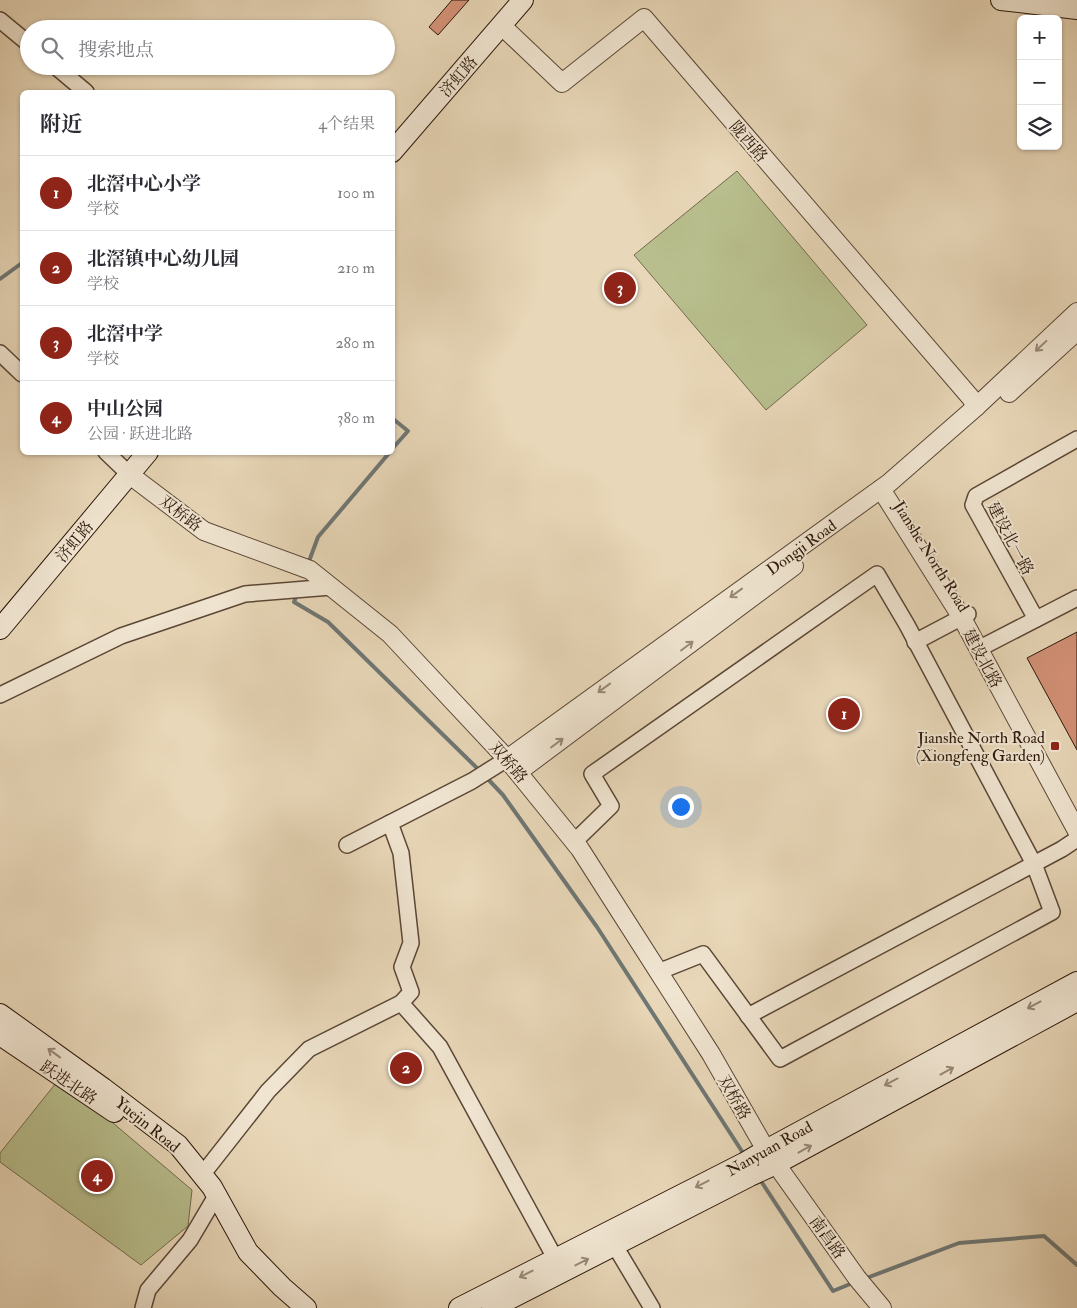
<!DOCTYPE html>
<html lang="zh">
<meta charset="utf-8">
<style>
:root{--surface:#fff;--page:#f2f2f3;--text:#2b2b33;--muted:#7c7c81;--line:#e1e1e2;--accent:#8f2418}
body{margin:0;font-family:"IM FELL Double Pica","Noto Serif SC",serif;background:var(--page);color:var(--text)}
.controls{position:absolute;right:15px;top:15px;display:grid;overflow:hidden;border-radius:8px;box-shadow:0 1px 4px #0004}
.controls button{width:45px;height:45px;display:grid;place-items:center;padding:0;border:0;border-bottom:1px solid var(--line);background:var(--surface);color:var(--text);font:25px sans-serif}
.you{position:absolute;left:680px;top:806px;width:18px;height:18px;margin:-12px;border:4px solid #fff;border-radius:50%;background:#1a73e8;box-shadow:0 0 0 8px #1a73e833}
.badge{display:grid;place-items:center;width:32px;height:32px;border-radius:50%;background:var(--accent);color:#fff;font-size:16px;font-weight:700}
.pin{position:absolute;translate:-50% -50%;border:2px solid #fff;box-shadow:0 1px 5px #0006}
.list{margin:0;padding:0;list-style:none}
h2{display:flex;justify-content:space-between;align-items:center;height:65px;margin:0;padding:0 20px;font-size:21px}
h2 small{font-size:16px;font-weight:400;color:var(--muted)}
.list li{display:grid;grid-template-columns:32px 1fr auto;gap:15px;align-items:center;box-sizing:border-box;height:75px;padding:0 20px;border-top:1px solid var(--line)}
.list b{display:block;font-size:19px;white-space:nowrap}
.list p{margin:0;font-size:16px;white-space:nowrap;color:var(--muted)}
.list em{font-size:16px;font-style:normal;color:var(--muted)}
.icon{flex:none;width:28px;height:28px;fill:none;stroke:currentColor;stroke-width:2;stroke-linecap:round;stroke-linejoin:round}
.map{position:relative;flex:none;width:1077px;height:1308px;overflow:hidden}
.search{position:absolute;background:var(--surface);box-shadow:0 1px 4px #0004;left:20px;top:20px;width:375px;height:55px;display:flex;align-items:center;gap:12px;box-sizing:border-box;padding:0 18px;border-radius:28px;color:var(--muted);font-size:19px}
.panel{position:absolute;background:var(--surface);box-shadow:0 1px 4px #0004;left:20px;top:90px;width:375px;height:365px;border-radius:8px}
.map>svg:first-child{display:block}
.green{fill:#b8be8d;stroke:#726a4c}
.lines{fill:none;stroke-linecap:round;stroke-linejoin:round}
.stream{stroke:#6f7774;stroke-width:4}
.building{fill:#d39176;stroke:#2c170a}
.minor-casing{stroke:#5b4736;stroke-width:18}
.tertiary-casing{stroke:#5b4736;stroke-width:20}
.secondary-casing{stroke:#2c170a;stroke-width:22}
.minor{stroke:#f0e5d1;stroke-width:15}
.tertiary{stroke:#f0e5d1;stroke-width:18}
.secondary{stroke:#f0e5d1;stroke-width:20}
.oneway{stroke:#988877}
.poi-dot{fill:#8f2418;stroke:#f0e5d1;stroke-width:2}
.labels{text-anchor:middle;stroke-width:4;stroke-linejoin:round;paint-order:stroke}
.street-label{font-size:16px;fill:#2c170a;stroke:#f0e5d1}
.poi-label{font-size:16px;fill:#2c170a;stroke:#f0e5d1;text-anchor:end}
</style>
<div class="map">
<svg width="1077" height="1308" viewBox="0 0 1077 1308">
<rect width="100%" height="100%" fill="#e8d7b8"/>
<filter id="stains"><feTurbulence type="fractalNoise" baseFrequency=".004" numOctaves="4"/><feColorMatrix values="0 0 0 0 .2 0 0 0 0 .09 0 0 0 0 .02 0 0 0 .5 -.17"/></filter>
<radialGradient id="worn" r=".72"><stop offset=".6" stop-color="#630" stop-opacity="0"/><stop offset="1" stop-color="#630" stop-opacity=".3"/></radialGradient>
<g class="green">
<path d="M 737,171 L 867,325 L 766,410 L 634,255 Z"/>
<path d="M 60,1078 L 192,1190 L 188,1226 L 141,1265 L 0,1162 L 0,1153 Z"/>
</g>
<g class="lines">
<g class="stream">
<path d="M 0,279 L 22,263"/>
<path d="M 392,418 L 408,431 L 392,449"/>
<path d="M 308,564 L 318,537 L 390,452"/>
<path d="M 297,594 L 294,602 L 328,622 L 480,771"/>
<path d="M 485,776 L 503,795 L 597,927 L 745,1156"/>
<path d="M 759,1178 L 833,1291 L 855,1282"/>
<path d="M 864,1279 L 959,1243 L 1044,1236 L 1077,1265"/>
</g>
</g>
<g class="building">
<path d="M 452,0 L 469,0 L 438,35 L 429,27 Z"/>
<path d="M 1077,632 L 1077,750 L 1027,658 Z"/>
</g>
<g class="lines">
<defs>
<g id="minor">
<path d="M 0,20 L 29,44"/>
<path d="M 55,66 L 86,92"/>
<path d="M 0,353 L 22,374"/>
<path d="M 106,452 L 130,475"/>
<path d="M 1036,619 L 973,505 L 976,496 L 1077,439"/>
<path d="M 915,642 L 968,614"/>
<path d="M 986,645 L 1077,598"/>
<path d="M 0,695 L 121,636 L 245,594 L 331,587"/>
<path d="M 390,823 L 401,853 L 411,943 L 402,967 L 411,992 L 401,1003 L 440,1047 L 555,1258"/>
<path d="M 574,842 L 611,806 L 592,774 L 877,574 L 907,625 L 1034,864 L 1052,912 L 780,1059 L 703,954 L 658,972"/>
<path d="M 347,845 L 472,781 L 507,759"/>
<path d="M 748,1016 L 1062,849 L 1077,839"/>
<path d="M 202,1175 L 268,1091 L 309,1049 L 401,1003"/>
<path d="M 615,1246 L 652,1308"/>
<path d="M 143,1308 L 148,1290 L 190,1240 L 213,1201"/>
</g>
<g id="tertiary">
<path d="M 502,26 L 562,83 L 644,18 L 971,398 L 976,407"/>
<path d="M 1009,393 L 1077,331"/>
<path d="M 130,475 L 204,531 L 310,570 L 390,634 L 507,759 L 580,849 L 711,1054 L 766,1150 L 857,1278 L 882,1308"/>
<path d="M 881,489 L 962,618 L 1077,831"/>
<path d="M 507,759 L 889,483 L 976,407 L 1077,312"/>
<path d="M 518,772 L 794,566"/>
</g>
<g id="secondary">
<path d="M 1001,0 L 1077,9"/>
<path d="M 392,152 L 523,0"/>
<path d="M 0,629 L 148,452"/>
<path d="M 0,1014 L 103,1088 L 178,1145 L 212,1187 L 248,1252 L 282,1287 L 306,1308"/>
<path d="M 0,1035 L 114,1112"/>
<path d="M 459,1308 L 744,1163 L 766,1150 L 1077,982"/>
<path d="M 492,1308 L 750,1176 L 776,1164 L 1077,1001"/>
</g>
</defs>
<use href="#minor" class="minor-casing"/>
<use href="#tertiary" class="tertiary-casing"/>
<use href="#secondary" class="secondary-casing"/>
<use href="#minor" class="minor"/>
<use href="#tertiary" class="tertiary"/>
<use href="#secondary" class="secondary"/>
</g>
<defs><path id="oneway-shaft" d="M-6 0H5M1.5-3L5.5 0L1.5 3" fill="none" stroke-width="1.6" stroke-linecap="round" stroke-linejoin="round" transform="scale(1.25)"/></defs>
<g class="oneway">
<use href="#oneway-shaft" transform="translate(1041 346) rotate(137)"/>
<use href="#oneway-shaft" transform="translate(736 593) rotate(144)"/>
<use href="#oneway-shaft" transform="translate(687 646) rotate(-37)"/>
<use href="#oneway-shaft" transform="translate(604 688) rotate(144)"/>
<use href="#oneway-shaft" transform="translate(557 743) rotate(-37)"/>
<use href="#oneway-shaft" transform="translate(1034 1005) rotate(152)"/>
<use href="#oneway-shaft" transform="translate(54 1053) rotate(-144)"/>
<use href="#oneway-shaft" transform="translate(947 1071) rotate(-29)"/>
<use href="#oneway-shaft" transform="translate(891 1082) rotate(152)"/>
<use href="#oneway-shaft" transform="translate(805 1149) rotate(-29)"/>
<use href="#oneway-shaft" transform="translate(702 1184) rotate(153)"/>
<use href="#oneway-shaft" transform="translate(582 1262) rotate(-27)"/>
<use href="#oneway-shaft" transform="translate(526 1274) rotate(153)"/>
</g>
<rect class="poi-dot" x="1050" y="741" width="10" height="10" rx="2.5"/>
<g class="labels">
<g class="street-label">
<text transform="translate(458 76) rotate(-49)" y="6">济虹路</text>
<text transform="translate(749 141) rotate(49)" y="6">陇西路</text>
<text transform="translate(181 513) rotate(37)" y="6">双桥路</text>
<text transform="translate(1011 538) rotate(62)" y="6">建设北一路</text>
<text transform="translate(74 541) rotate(-50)" y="6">济虹路</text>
<text transform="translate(801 547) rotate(-36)" y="6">Dongji Road</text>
<text transform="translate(932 556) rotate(58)" y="6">Jianshe North Road</text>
<text transform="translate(983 658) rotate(62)" y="6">建设北路</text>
<text transform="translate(509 762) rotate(49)" y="6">双桥路</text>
<text transform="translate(69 1082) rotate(34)" y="6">跃进北路</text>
<text transform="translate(735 1097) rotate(60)" y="6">双桥路</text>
<text transform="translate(148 1124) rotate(39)" y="6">Yuejin Road</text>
<text transform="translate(769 1148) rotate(-29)" y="6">Nanyuan Road</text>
<text transform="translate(828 1237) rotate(54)" y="6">南昌路</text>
</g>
<g class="poi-label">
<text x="1045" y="743">Jianshe North Road<tspan x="1045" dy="18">(Xiongfeng Garden)</tspan></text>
</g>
</g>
<rect width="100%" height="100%" filter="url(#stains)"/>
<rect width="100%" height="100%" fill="url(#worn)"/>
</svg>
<div class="controls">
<button>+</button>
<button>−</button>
<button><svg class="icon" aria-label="layers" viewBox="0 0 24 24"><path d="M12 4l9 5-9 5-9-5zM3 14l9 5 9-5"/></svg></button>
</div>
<div class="you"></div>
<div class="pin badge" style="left:844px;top:714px">1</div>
<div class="pin badge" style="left:406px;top:1068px">2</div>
<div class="pin badge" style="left:620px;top:288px">3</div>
<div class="pin badge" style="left:97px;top:1176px">4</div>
<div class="search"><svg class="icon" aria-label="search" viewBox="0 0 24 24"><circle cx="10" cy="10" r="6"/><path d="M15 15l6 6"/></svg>搜索地点</div>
<section class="panel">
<h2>附近<small>4个结果</small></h2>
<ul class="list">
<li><span class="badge">1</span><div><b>北滘中心小学</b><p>学校</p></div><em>100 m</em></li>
<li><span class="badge">2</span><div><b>北滘镇中心幼儿园</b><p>学校</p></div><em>210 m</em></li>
<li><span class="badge">3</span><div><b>北滘中学</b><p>学校</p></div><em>280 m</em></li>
<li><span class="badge">4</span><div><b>中山公园</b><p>公园 · 跃进北路</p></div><em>380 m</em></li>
</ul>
</section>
</div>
